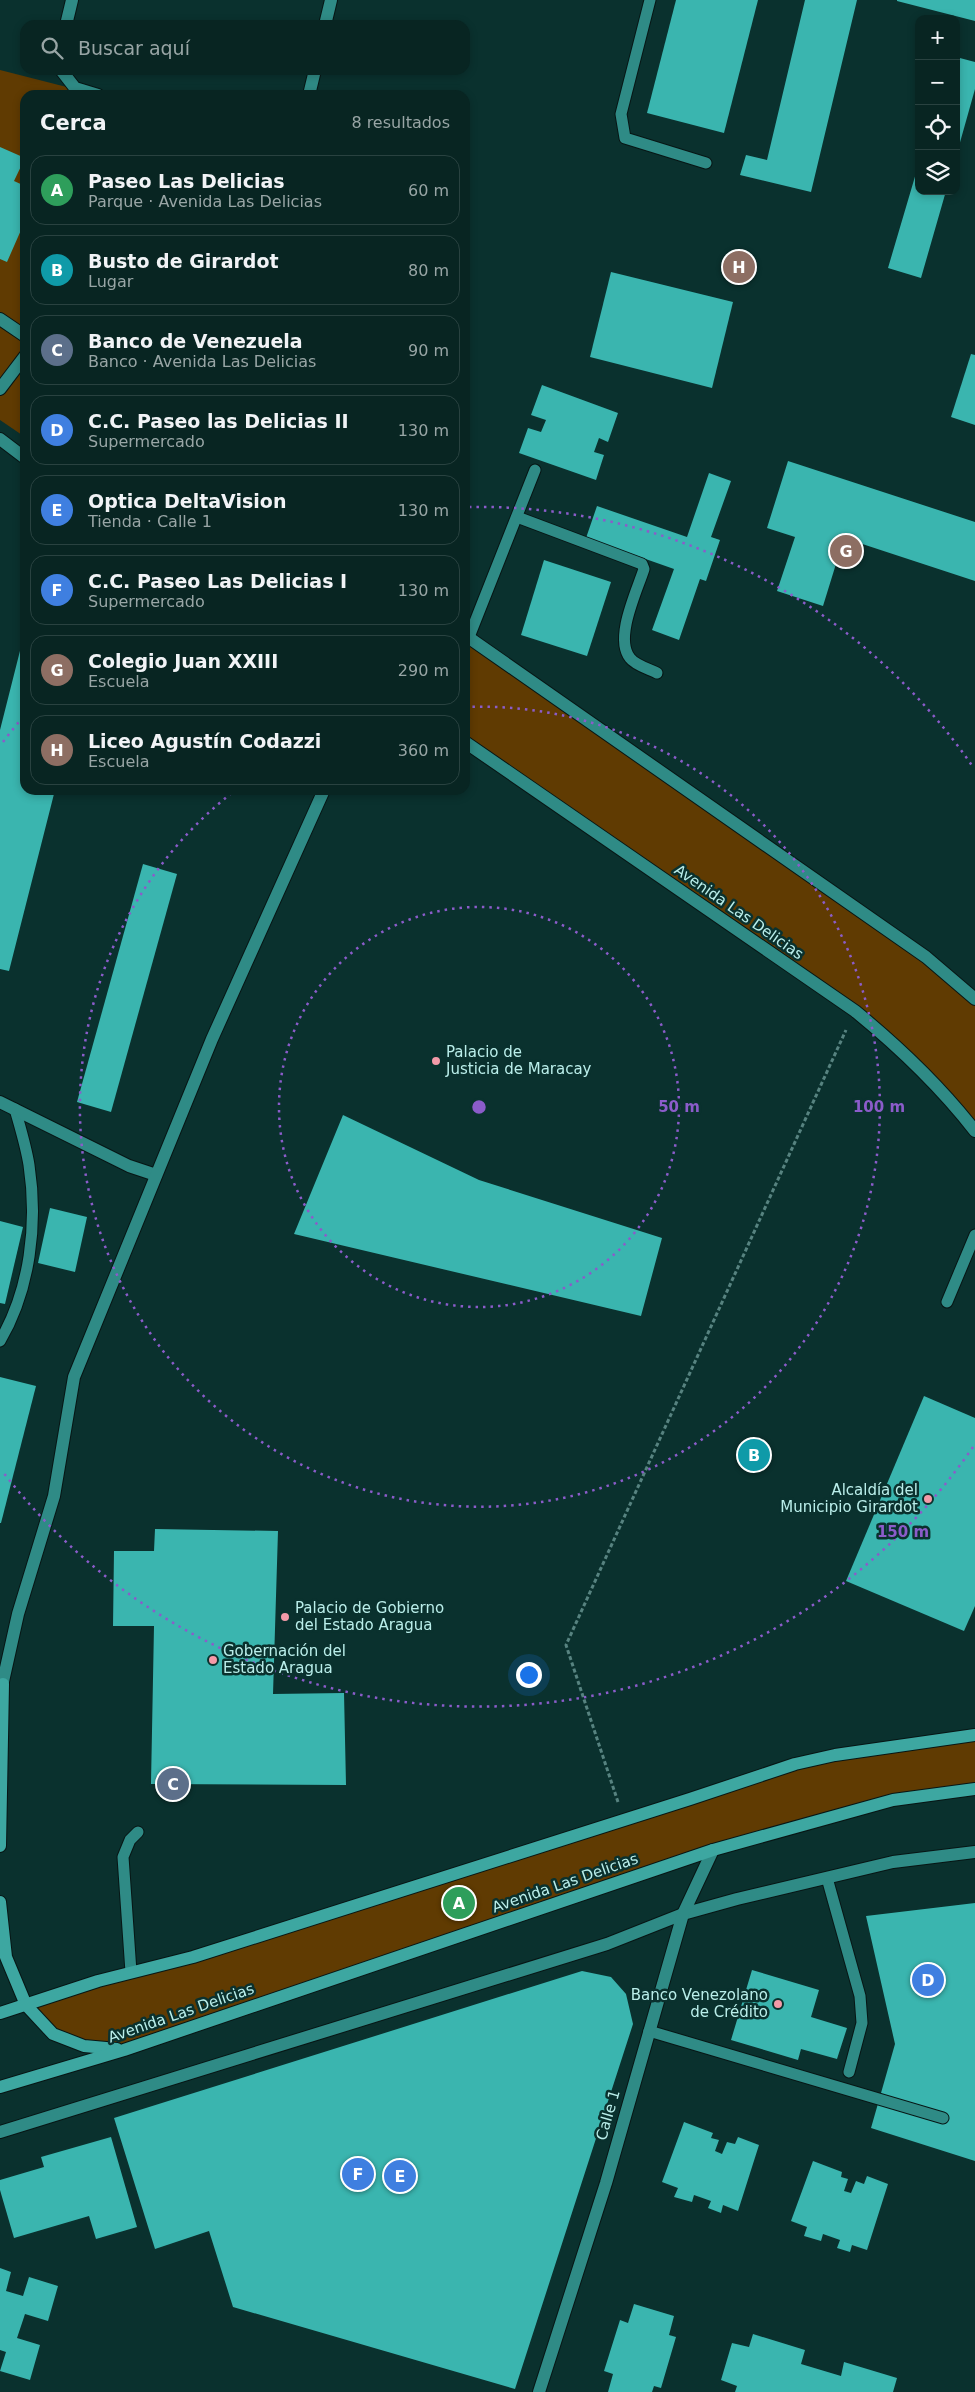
<!DOCTYPE html>
<html lang="es">
<meta charset="utf-8">
<style>
:root{--surface:#082522;--page:#112d2a;--text:#f1f3f6;--muted:#98a5a5;--line:#294240;--accent:#d93025}
body{margin:0;font-family:"DejaVu Sans",sans-serif;background:var(--page);color:var(--text)}
.controls{position:absolute;right:15px;top:15px;display:grid;overflow:hidden;border-radius:10px;box-shadow:0 2px 8px #0003}
.controls button{width:45px;height:45px;display:grid;place-items:center;padding:0;border:0;border-bottom:1px solid var(--line);background:var(--surface);color:var(--text);font:25px sans-serif}
.you{position:absolute;left:528px;top:1674px;width:18px;height:18px;margin:-12px;border:4px solid #fff;border-radius:50%;background:#1a73e8;box-shadow:0 0 0 8px #1a73e833}
.badge{display:grid;place-items:center;width:32px;height:32px;border-radius:50%;background:var(--accent);color:#fff;font-size:16px;font-weight:700}
.pin{position:absolute;translate:-50% -50%;border:2px solid #fff;box-shadow:0 1px 5px #0006}
.list{margin:0;padding:0;list-style:none}
h2{display:flex;justify-content:space-between;align-items:center;height:65px;margin:0;padding:0 20px;font-size:21px}
h2 small{font-size:16px;font-weight:400;color:var(--muted)}
.list li{display:grid;grid-template-columns:32px 1fr auto;gap:15px;align-items:center;box-sizing:border-box;height:70px;margin:0 10px 10px;padding:0 10px;border:1px solid var(--line);border-radius:15px}
.list b{display:block;font-size:19px;white-space:nowrap}
.list p{margin:0;font-size:16px;white-space:nowrap;color:var(--muted)}
.list em{font-size:16px;font-style:normal;color:var(--muted)}
.icon{flex:none;width:28px;height:28px;fill:none;stroke:currentColor;stroke-width:2;stroke-linecap:round;stroke-linejoin:round}
.map{position:relative;flex:none;width:975px;height:2392px;overflow:hidden}
.search{position:absolute;background:var(--surface);box-shadow:0 2px 8px #0003;left:20px;top:20px;width:450px;height:55px;display:flex;align-items:center;gap:12px;box-sizing:border-box;padding:0 18px;border-radius:15px;color:var(--muted);font-size:19px}
.panel{position:absolute;background:var(--surface);box-shadow:0 2px 8px #0003;left:20px;top:90px;width:450px;height:705px;border-radius:15px}
.map>svg:first-child{display:block}
.green{fill:#603b02}
.building{fill:#3ab5af}
.lines{fill:none;stroke-linecap:round;stroke-linejoin:round}
.lane-casing{stroke:#071615;stroke-width:13}
.street-casing{stroke:#071615;stroke-width:14}
.primary-casing{stroke:#071615;stroke-width:14}
.path{stroke:#578380;stroke-width:3;stroke-dasharray:4 2.5;stroke-linecap:butt}
.lane{stroke:#2f8b86;stroke-width:11}
.street{stroke:#2f8b86;stroke-width:12}
.primary{stroke:#3da7a1;stroke-width:12}
.ring{fill:none;stroke:#8b5cca;stroke-width:2.5;stroke-dasharray:2.5 5}
.poi-dot{fill:#f39aa8;stroke:#0a312e;stroke-width:2}
.labels{text-anchor:middle;stroke-width:5;stroke-linejoin:round;paint-order:stroke}
.street-label{font-size:15px;fill:#baeeea;stroke:#0a312e}
.poi-label{font-size:15px;fill:#baeeea;stroke:#0a312e;text-anchor:start}
.centre{fill:#8b5cca;stroke:#0a312e;stroke-width:2.5}
.ring-label{font-size:15px;text-anchor:middle;font-weight:bold;fill:#8b5cca;stroke:#0a312e;stroke-width:5;stroke-linejoin:round;paint-order:stroke}
</style>
<div class="map">
<svg width="975" height="2392" viewBox="0 0 975 2392">
<rect width="100%" height="100%" fill="#0a312e"/>
<g class="green">
<path d="M 0,70 L 98,95 L 25,95 L 25,437 L 0,420 Z"/>
<path d="M 465,635 L 975,999 L 975,1137 L 904,1053 L 465,742 Z"/>
<path d="M 975,1735 L 975,1789 L 893,1800 L 713,1850 L 124,2050 L 53,2034 L 26,2005 L 795,1764 Z"/>
</g>
<g class="building">
<path d="M 676,0 L 758,0 L 724,133 L 647,113 Z"/>
<path d="M 805,0 L 857,0 L 811,192 L 740,175 L 746,155 L 767,160 Z"/>
<path d="M 975,0 L 975,21 L 897,1 L 897,0 Z"/>
<path d="M 956,57 L 975,62 L 975,89 L 957,153 Z"/>
<path d="M 0,147 L 25,158 L 14,181 L 25,186 L 25,221 L 7,262 L 0,259 Z"/>
<path d="M 919,163 L 919,191 L 946,191 L 921,278 L 888,268 Z"/>
<path d="M 611,272 L 733,302 L 712,388 L 590,357 Z"/>
<path d="M 971,354 L 975,355 L 975,425 L 951,417 Z"/>
<path d="M 542,385 L 618,413 L 608,442 L 599,438 L 594,452 L 604,455 L 596,480 L 519,453 L 528,428 L 541,432 L 546,420 L 531,415 Z"/>
<path d="M 788,461 L 975,522 L 975,581 L 844,538 L 823,606 L 777,591 L 795,537 L 767,528 Z"/>
<path d="M 709,473 L 731,481 L 711,537 L 720,540 L 706,581 L 700,579 L 679,640 L 652,630 L 674,569 L 586,538 L 597,506 L 687,537 Z"/>
<path d="M 544,560 L 611,582 L 587,656 L 521,635 Z"/>
<path d="M 24,635 L 25,790 L 55,790 L 9,971 L 0,969 L 0,730 Z"/>
<path d="M 143,864 L 177,874 L 111,1112 L 77,1102 Z"/>
<path d="M 343,1115 L 479,1180 L 662,1238 L 641,1316 L 294,1234 Z"/>
<path d="M 50,1208 L 87,1217 L 75,1272 L 38,1263 Z"/>
<path d="M 0,1221 L 23,1227 L 5,1304 L 0,1303 Z"/>
<path d="M 0,1377 L 36,1386 L 1,1523 L 0,1523 Z"/>
<path d="M 924,1396 L 975,1418 L 975,1606 L 964,1631 L 846,1581 Z"/>
<path d="M 155,1529 L 278,1531 L 273,1694 L 344,1693 L 346,1785 L 151,1784 L 154,1626 L 113,1626 L 114,1551 L 154,1551 Z"/>
<path d="M 975,1903 L 975,2161 L 871,2128 L 895,2044 L 866,1916 Z"/>
<path d="M 752,1970 L 819,1990 L 811,2017 L 847,2028 L 837,2059 L 801,2049 L 798,2060 L 731,2040 Z"/>
<path d="M 582,1971 L 611,1977 L 626,1994 L 633,2024 L 515,2389 L 233,2307 L 209,2231 L 155,2249 L 114,2118 Z"/>
<path d="M 684,2122 L 713,2133 L 711,2138 L 719,2140 L 715,2151 L 722,2154 L 727,2142 L 735,2144 L 738,2137 L 759,2145 L 738,2211 L 723,2205 L 721,2213 L 708,2208 L 711,2201 L 694,2195 L 692,2202 L 674,2197 L 678,2188 L 662,2182 Z"/>
<path d="M 111,2137 L 137,2227 L 96,2239 L 89,2216 L 14,2238 L 0,2190 L 0,2180 L 44,2167 L 41,2157 Z"/>
<path d="M 813,2161 L 842,2172 L 841,2177 L 848,2179 L 844,2191 L 851,2193 L 856,2181 L 864,2184 L 867,2176 L 888,2184 L 867,2250 L 852,2245 L 850,2252 L 837,2248 L 840,2240 L 823,2234 L 821,2241 L 804,2236 L 807,2227 L 791,2221 Z"/>
<path d="M 0,2268 L 11,2272 L 6,2291 L 23,2296 L 29,2277 L 58,2286 L 48,2321 L 25,2314 L 17,2338 L 40,2345 L 30,2380 L 0,2371 L 6,2352 L 0,2350 Z"/>
<path d="M 634,2304 L 674,2316 L 669,2335 L 676,2337 L 661,2388 L 654,2386 L 652,2392 L 608,2392 L 613,2374 L 604,2371 L 620,2320 L 628,2323 Z"/>
<path d="M 753,2334 L 805,2350 L 801,2364 L 841,2376 L 844,2362 L 897,2378 L 893,2392 L 735,2392 L 737,2386 L 721,2380 L 732,2343 L 749,2347 Z"/>
</g>
<g class="lines">
<defs>
<g id="lane">
<path d="M 650,0 L 621,114 L 625,138 L 706,163"/>
<path d="M 517,517 L 642,564 L 644,569 C 637,591 614,638 630,658 C 635,665 649,669 657,673"/>
<path d="M 469,637 L 535,470"/>
<path d="M 947,1302 L 975,1235"/>
<path d="M 0,1341 C 30,1290 38,1224 29,1165 C 26,1146 20,1127 15,1109"/>
<path d="M 827,1878 L 860,1996 L 862,2023 L 849,2072"/>
<path d="M 131,1972 L 123,1857 L 130,1840 L 138,1832"/>
<path d="M 649,2031 L 943,2118"/>
</g>
<g id="street">
<path d="M 66,25 L 72,0"/>
<path d="M 325,25 L 331,0"/>
<path d="M 61,70 L 75,88 L 98,95"/>
<path d="M 309,95 L 315,70"/>
<path d="M 0,319 L 25,336"/>
<path d="M 0,389 L 25,356"/>
<path d="M 0,439 L 25,458"/>
<path d="M 465,635 L 926,957 L 975,999"/>
<path d="M 465,742 L 855,1011 C 899,1047 940,1086 975,1131"/>
<path d="M 0,1102 L 129,1166 L 156,1175"/>
<path d="M 0,1695 L 18,1614 L 54,1496 L 74,1377 L 212,1039 L 324,790"/>
<path d="M 0,2132 L 607,1944 L 683,1914 L 737,1899 L 893,1862 L 975,1852"/>
<path d="M 539,2392 L 606,2183 L 683,1914 L 713,1850"/>
</g>
<g id="primary">
<path d="M 0,1846 L 3,1684"/>
<path d="M 0,1902 L 6,1957 L 26,2005 L 53,2034 L 84,2046 L 117,2049"/>
<path d="M 0,2013 L 98,1981 L 193,1957 L 690,1799 L 795,1764 L 835,1755 L 975,1735"/>
<path d="M 0,2087 L 124,2050 L 713,1850 L 893,1800 L 975,1789"/>
</g>
</defs>
<use href="#lane" class="lane-casing"/>
<use href="#street" class="street-casing"/>
<use href="#primary" class="primary-casing"/>
<path class="path" d="M 618,1802 L 566,1645 L 846,1030"/>
<use href="#lane" class="lane"/>
<use href="#street" class="street"/>
<use href="#primary" class="primary"/>
</g>
<g class="ring">
<circle cx="479" cy="1107" r="200"/>
<path d="M465 707A400 400 0 1 1 233 792"/>
<path d="M973 1447A600 600 0 0 1 3 1472M3 742A600 600 0 0 1 23 717M469 507A600 600 0 0 1 973 767"/>
</g>
<g class="poi-dot">
<circle cx="436" cy="1061" r="5"/>
<circle cx="928" cy="1499" r="5"/>
<circle cx="285" cy="1617" r="5"/>
<circle cx="213" cy="1660" r="5"/>
<circle cx="778" cy="2004" r="5"/>
</g>
<g class="labels">
<g class="street-label">
<text transform="translate(739 912) rotate(35)" y="5">Avenida Las Delicias</text>
<text transform="translate(565 1883) rotate(-19)" y="5">Avenida Las Delicias</text>
<text transform="translate(181 2013) rotate(-19)" y="5">Avenida Las Delicias</text>
<text transform="translate(608 2115) rotate(-74)" y="5">Calle 1</text>
</g>
<g class="poi-label">
<text x="446" y="1057">Palacio de<tspan x="446" dy="17">Justicia de Maracay</tspan></text>
<text x="918" y="1495" text-anchor="end">Alcaldía del<tspan x="918" dy="17">Municipio Girardot</tspan></text>
<text x="295" y="1613">Palacio de Gobierno<tspan x="295" dy="17">del Estado Aragua</tspan></text>
<text x="223" y="1656">Gobernación del<tspan x="223" dy="17">Estado Aragua</tspan></text>
<text x="768" y="2000" text-anchor="end">Banco Venezolano<tspan x="768" dy="17">de Crédito</tspan></text>
</g>
</g>
<circle cx="479" cy="1107" r="8" class="centre"/>
<g class="ring-label">
<text x="679" y="1112">50 m</text>
<text x="879" y="1112">100 m</text>
<text x="903" y="1537">150 m</text>
</g>
</svg>
<div class="controls">
<button>+</button>
<button>−</button>
<button><svg class="icon" aria-label="locate" viewBox="0 0 24 24"><circle cx="12" cy="12" r="6"/><path d="M12 2v4M12 18v4M2 12h4M18 12h4"/></svg></button>
<button><svg class="icon" aria-label="layers" viewBox="0 0 24 24"><path d="M12 4l9 5-9 5-9-5zM3 14l9 5 9-5"/></svg></button>
</div>
<div class="you"></div>
<div class="pin badge" style="left:459px;top:1903px;background:#2e9e5b">A</div>
<div class="pin badge" style="left:754px;top:1455px;background:#0f9aa8">B</div>
<div class="pin badge" style="left:173px;top:1784px;background:#5c6f8a">C</div>
<div class="pin badge" style="left:928px;top:1980px;background:#3f7fe0">D</div>
<div class="pin badge" style="left:400px;top:2176px;background:#3f7fe0">E</div>
<div class="pin badge" style="left:358px;top:2174px;background:#3f7fe0">F</div>
<div class="pin badge" style="left:846px;top:551px;background:#8d6e63">G</div>
<div class="pin badge" style="left:739px;top:267px;background:#8d6e63">H</div>
<div class="search"><svg class="icon" aria-label="search" viewBox="0 0 24 24"><circle cx="10" cy="10" r="6"/><path d="M15 15l6 6"/></svg>Buscar aquí</div>
<section class="panel">
<h2>Cerca<small>8 resultados</small></h2>
<ul class="list">
<li><span class="badge" style="background:#2e9e5b">A</span><div><b>Paseo Las Delicias</b><p>Parque · Avenida Las Delicias</p></div><em>60 m</em></li>
<li><span class="badge" style="background:#0f9aa8">B</span><div><b>Busto de Girardot</b><p>Lugar</p></div><em>80 m</em></li>
<li><span class="badge" style="background:#5c6f8a">C</span><div><b>Banco de Venezuela</b><p>Banco · Avenida Las Delicias</p></div><em>90 m</em></li>
<li><span class="badge" style="background:#3f7fe0">D</span><div><b>C.C. Paseo las Delicias II</b><p>Supermercado</p></div><em>130 m</em></li>
<li><span class="badge" style="background:#3f7fe0">E</span><div><b>Optica DeltaVision</b><p>Tienda · Calle 1</p></div><em>130 m</em></li>
<li><span class="badge" style="background:#3f7fe0">F</span><div><b>C.C. Paseo Las Delicias I</b><p>Supermercado</p></div><em>130 m</em></li>
<li><span class="badge" style="background:#8d6e63">G</span><div><b>Colegio Juan XXIII</b><p>Escuela</p></div><em>290 m</em></li>
<li><span class="badge" style="background:#8d6e63">H</span><div><b>Liceo Agustín Codazzi</b><p>Escuela</p></div><em>360 m</em></li>
</ul>
</section>
</div>
